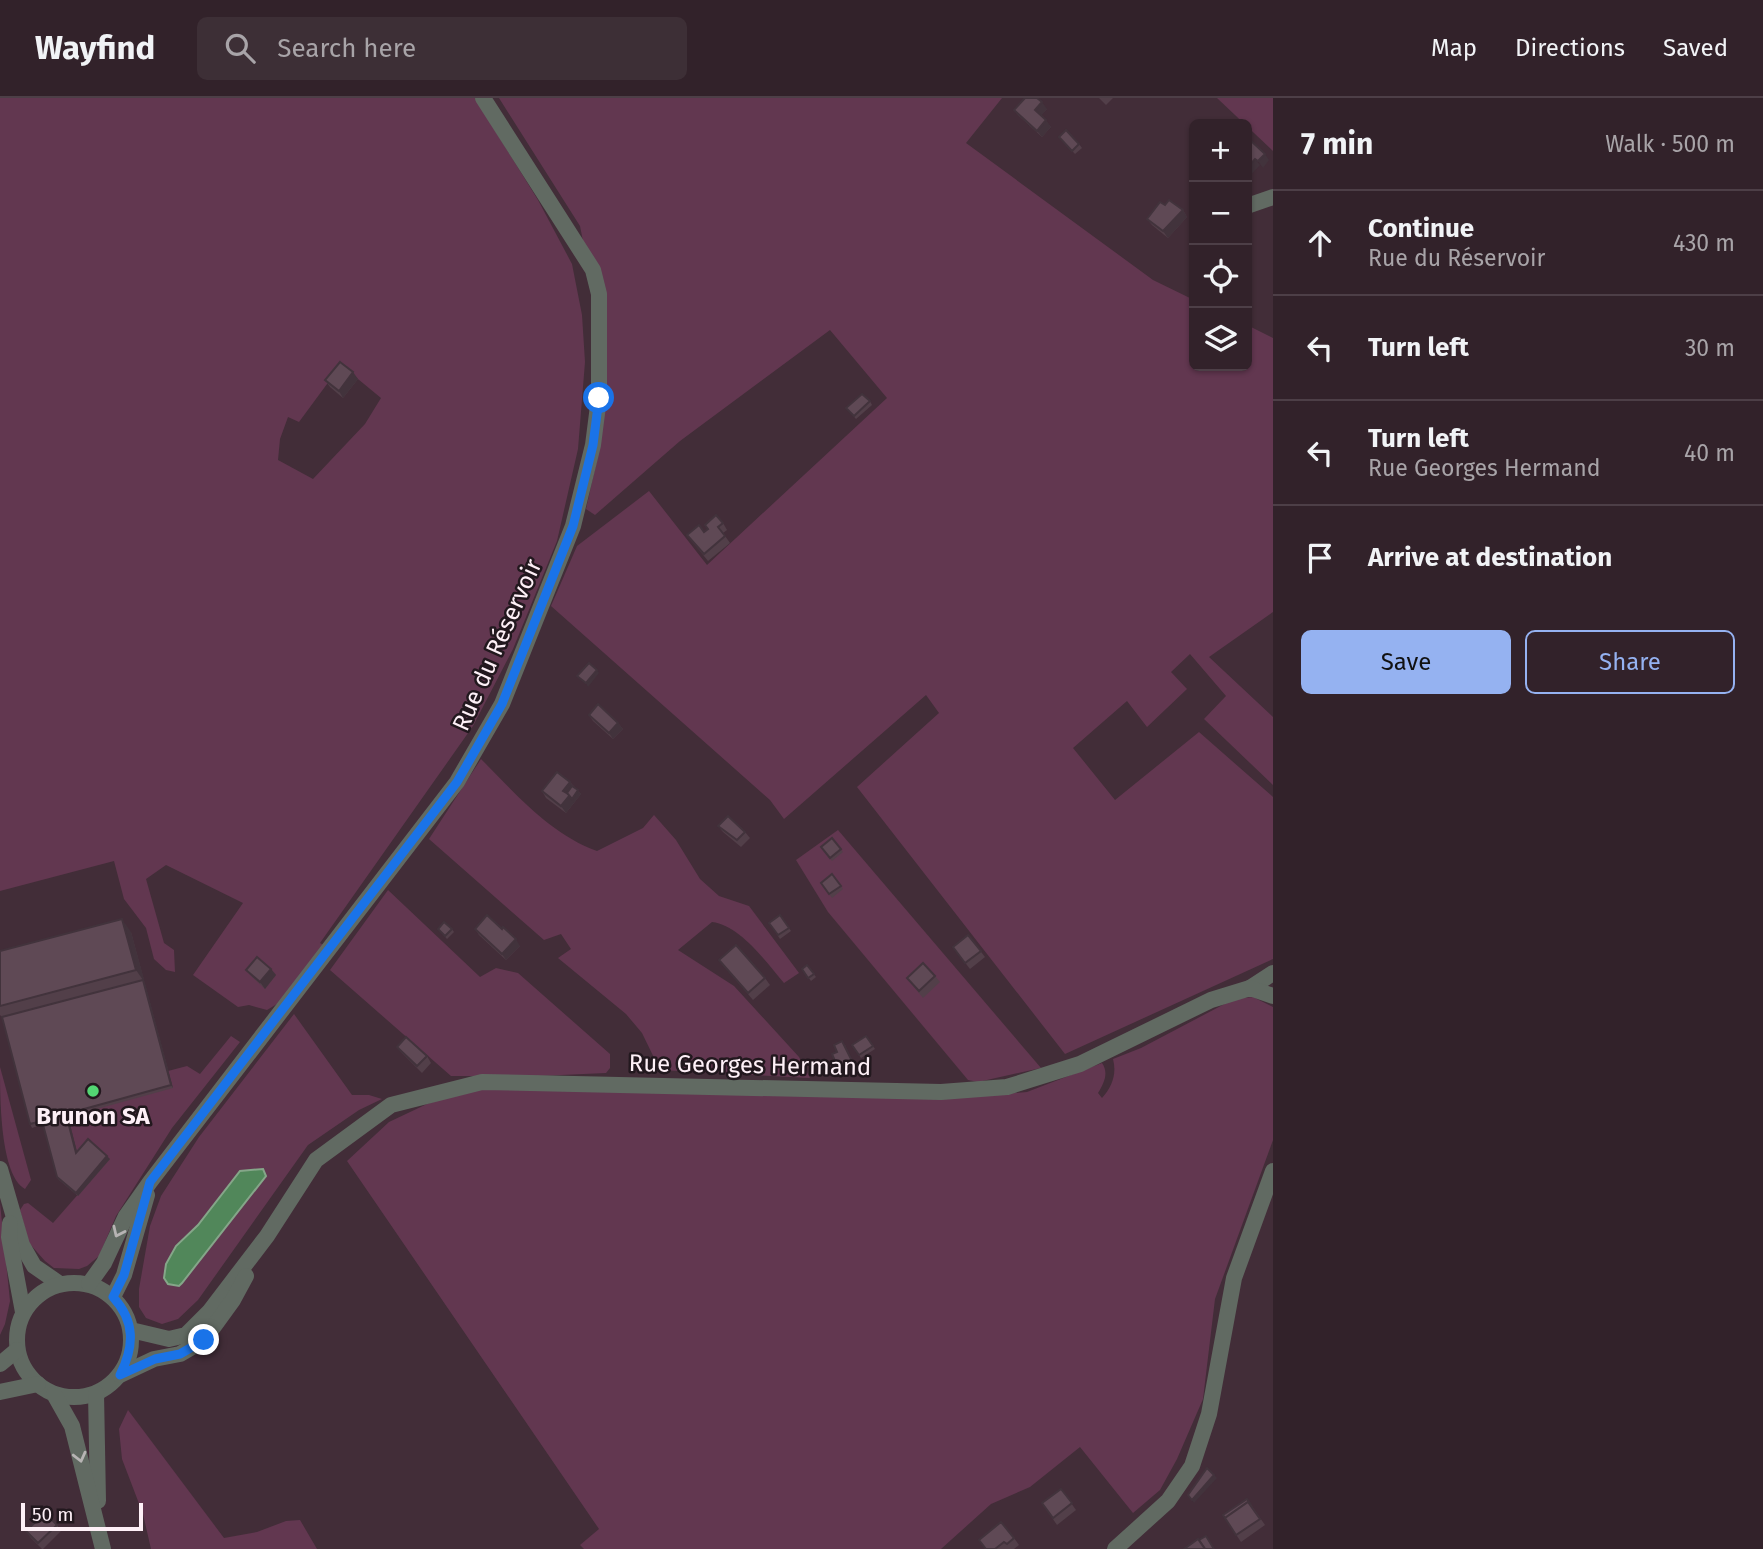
<!DOCTYPE html>
<meta charset="utf-8">
<style>
:root{--surface:#32222a;--page:#3d2f36;--text:#f1f3f6;--muted:#a8a4a8;--line:#4d3f47;--accent:#95b2f1}
body{margin:0;font-family:"Fira Sans",sans-serif;background:var(--page);color:var(--text)}
.controls{position:absolute;right:21px;top:21px;display:grid;overflow:hidden;border-radius:10px;box-shadow:0 2px 5px #0004}
.controls button{width:63px;height:63px;display:grid;place-items:center;padding:0;border:0;border-bottom:2px solid var(--line);background:var(--surface);color:var(--text);font:35px sans-serif}
.scale{position:absolute;left:21px;bottom:18px;width:122px;box-sizing:border-box;padding-left:7px;border:4px solid #fef0f7;border-top:0;font-size:19px;line-height:24px;white-space:nowrap;color:#fef0f7;-webkit-text-stroke:5px #22181e;paint-order:stroke}
.stop{position:absolute;width:21px;height:21px;margin:-16px;border:5px solid #1a73e8;border-radius:50%;background:#fff}
.stop.end{background:#1a73e8;border-color:#fff;box-shadow:0 2px 7px #0008}
.list{margin:0;padding:0;list-style:none}
h2{display:flex;justify-content:space-between;align-items:center;height:91px;margin:0;padding:0 28px;font-size:30px}
h2 small{font-size:23px;font-weight:400;color:var(--muted)}
.list li{display:grid;grid-template-columns:46px 1fr auto;gap:21px;align-items:center;box-sizing:border-box;height:105px;padding:0 28px;border-top:2px solid var(--line)}
.list b{display:block;font-size:26px;white-space:nowrap}
.list p{margin:0;font-size:23px;white-space:nowrap;color:var(--muted)}
.list em{font-size:23px;font-style:normal;color:var(--muted)}
.actions{display:flex;gap:14px;padding:21px 28px}
.actions a{flex:1;padding:16px 0;border:2px solid var(--accent);border-radius:10px;text-align:center;font-size:24px;color:var(--accent)}
.actions .main{background:var(--accent);color:#111}
.icon{flex:none;width:38px;height:38px;fill:none;stroke:currentColor;stroke-width:2;stroke-linecap:round;stroke-linejoin:round}
.map{position:relative;flex:none;width:1273px;height:1451px;overflow:hidden}
header{display:flex;align-items:center;gap:42px;box-sizing:border-box;height:98px;padding:0 35px;background:var(--surface);border-bottom:2px solid var(--line)}
header strong{font-size:33px}
nav{display:flex;gap:38px;margin-inline-start:auto;font-size:24px}
.search{width:490px;height:63px;background:var(--page);display:flex;align-items:center;gap:18px;box-sizing:border-box;padding:0 24px;border-radius:10px;color:var(--muted);font-size:26px}
main{display:flex}
aside{flex:1;background:var(--surface)}
.map>svg:first-child{display:block}
.green{fill:#623750;fill-rule:evenodd}
.water{fill:#51875a;stroke:#85a689;stroke-width:2}
.lines{fill:none;stroke-linecap:round;stroke-linejoin:round}
.minor{stroke:#616a62;stroke-width:16}
.wall{fill:#523f49}
.shaded-wall{fill:#42333c}
.building{fill:#5f4955;stroke:#42333c;stroke-width:2}
.oneway{stroke:#b7b4b4}
.route{stroke:#1a73e8;stroke-width:9}
.poi-dot{fill:#53d673;stroke:#22181e;stroke-width:2.5}
.labels{text-anchor:middle;stroke-width:5;stroke-linejoin:round;paint-order:stroke}
.street-label{font-size:24px;fill:#fef0f7;stroke:#22181e}
.poi-label{font-size:24px;font-weight:bold;fill:#fef0f7;stroke:#22181e}
</style>
<header>
<strong>Wayfind</strong>
<div class="search"><svg class="icon" aria-label="search" viewBox="0 0 24 24"><circle cx="10" cy="10" r="6"/><path d="M15 15l6 6"/></svg>Search here</div>
<nav><a>Map</a><a>Directions</a><a>Saved</a></nav>
</header>
<main>
<div class="map">
<svg width="1273" height="1451" viewBox="0 0 1273 1451">
<rect width="100%" height="100%" fill="#422d38"/>
<g class="green">
<path d="M 0,0 L 475,0 L 538,102 L 572,166 L 582,217 L 585,264 L 578,351 L 557,443 L 513,551 L 473,628 L 320,845 L 325,848 L 282,903 L 267,912 L 249,907 L 238,909 L 193,877 L 243,805 L 166,767 L 146,781 L 164,845 L 174,852 L 175,874 L 166,872 L 154,861 L 146,830 L 124,801 L 114,763 L 0,793 ZM 341,267 L 381,300 L 365,326 L 313,381 L 278,362 L 280,341 L 288,319 L 299,324 Z"/>
<path d="M 499,0 L 1002,0 L 966,45 L 1153,182 L 1194,202 L 1194,268 L 1247,268 L 1247,227 L 1273,240 L 1273,514 L 1209,559 L 1273,619 L 1273,687 L 1204,621 L 1226,598 L 1190,556 L 1171,574 L 1187,591 L 1147,629 L 1127,603 L 1073,650 L 1115,702 L 1199,634 L 1273,699 L 1273,861 L 1065,956 L 857,689 L 939,615 L 926,597 L 784,721 L 770,702 L 551,508 L 577,448 L 649,393 L 707,467 L 887,300 L 830,232 L 680,343 L 595,417 L 586,411 L 598,357 L 606,296 L 589,173 L 580,128 Z"/>
<path d="M 1217,0 L 1273,0 L 1273,53 Z"/>
<path d="M 481,661 C 516,696 550,736 597,753 L 643,730 L 654,717 L 676,742 L 700,781 L 719,798 L 749,808 L 799,875 L 784,885 C 767,865 740,827 712,824 L 678,852 L 734,888 L 799,959 L 810,980 L 660,972 L 642,935 L 626,916 L 558,860 L 571,851 L 561,836 L 544,842 L 429,741 Z"/>
<path d="M 838,732 L 1041,970 L 978,984 L 968,982 L 828,814 L 796,762 Z"/>
<path d="M 388,792 L 480,879 L 496,870 L 518,875 L 610,956 L 610,970 L 606,975 L 539,978 L 451,978 L 330,872 Z"/>
<path d="M 1253,899 L 1273,909 L 1273,1042 L 1215,1201 L 1203,1301 L 1177,1361 L 1160,1392 L 1133,1415 L 1080,1349 L 1030,1389 L 991,1406 L 941,1451 L 584,1451 L 580,1447 L 599,1431 L 347,1063 L 389,1024 L 427,1006 L 471,992 L 507,990 L 958,1000 L 1027,994 L 1102,965 C 1109,975 1104,985 1098,995 L 1102,1000 C 1112,989 1117,976 1113,961 L 1141,950 L 1234,901 Z"/>
<path d="M 294,916 L 352,997 L 369,997 L 382,1001 L 359,1012 L 308,1047 L 198,1202 L 178,1221 L 162,1226 L 146,1220 L 139,1209 L 139,1191 L 150,1128 L 161,1098 L 199,1039 Z"/>
<path d="M 231,938 L 240,944 L 172,1030 L 116,1118 L 99,1158 L 87,1168 L 79,1171 L 54,1170 L 45,1163 L 29,1145 L 20,1112 L 24,1106 L 28,1105 L 53,1125 L 109,1061 L 78,1058 L 68,1019 L 168,973 L 187,968 L 200,976 Z"/>
<path d="M 0,969 L 31,1082 L 25,1091 C 0,1078 0,1000 0,969 Z"/>
<path d="M 0,1105 L 10,1203 L 5,1226 L 0,1237 Z"/>
<path d="M 128,1312 L 224,1440 L 257,1434 L 286,1423 L 300,1422 L 317,1451 L 151,1451 L 143,1416 L 122,1361 L 119,1331 Z"/>
</g>
<path class="water" d="M 263,1071 L 266,1078 L 182,1185 L 179,1188 L 168,1186 L 164,1180 L 166,1166 L 176,1148 L 198,1127 L 240,1073 Z"/>
<g class="lines">
<g class="minor">
<path d="M 1247,108 L 1273,99"/>
<path d="M 1250,890 L 1273,875"/>
<path d="M 0,1071 L 22,1147 L 34,1168 L 60,1186"/>
<path d="M 10,1125 L 9,1139 L 23,1214"/>
<circle cx="74" cy="1242" r="57"/>
<path d="M 89,1186 L 104,1165 L 126,1118 L 150,1084 L 457,684 L 502,606 L 573,428 L 593,347 L 599,300 L 599,196 L 593,172 L 483,0"/>
<path d="M 113,1199 L 124,1177 L 147,1097"/>
<path d="M 131,1232 L 169,1241 L 186,1237 L 209,1214 L 267,1138 L 316,1062 L 391,1007 L 482,984 L 941,994 L 1007,989 L 1080,966 L 1211,902 L 1250,890 L 1273,898"/>
<path d="M 0,1266 L 17,1252"/>
<path d="M 120,1277 L 154,1261 L 180,1256 L 204,1242 L 233,1202 L 246,1178"/>
<path d="M 0,1294 L 38,1286"/>
<path d="M 96,1295 L 98,1403"/>
<path d="M 54,1296 L 72,1328 L 103,1451"/>
<path d="M 1115,1451 L 1168,1403 L 1192,1368 L 1209,1316 L 1234,1180 L 1273,1073"/>
</g>
</g>
<g class="wall">
<path d="M 1099,0 L 1113,0 L 1106,7 Z"/>
<path d="M 1047,11 L 1041,17 L 1051,29 L 1042,39 L 1019,18 L 1014,12 Z"/>
<path d="M 1059,39 L 1079,46 L 1082,50 L 1075,56 Z"/>
<path d="M 1165,107 L 1183,112 L 1187,119 L 1168,140 L 1152,127 L 1147,121 Z"/>
<path d="M 358,281 L 343,300 L 330,289 L 325,282 Z"/>
<path d="M 870,303 L 872,307 L 856,321 L 846,310 Z"/>
<path d="M 723,425 L 727,432 L 723,435 L 730,445 L 708,463 L 687,437 L 704,434 L 708,431 Z"/>
<path d="M 589,617 L 618,625 L 623,631 L 613,641 L 593,623 Z"/>
<path d="M 570,684 L 581,696 L 566,715 L 546,700 L 542,693 Z"/>
<path d="M 718,728 L 745,734 L 750,740 L 741,749 L 723,734 Z"/>
<path d="M 832,740 L 843,754 L 832,763 L 821,749 Z"/>
<path d="M 832,776 L 843,791 L 832,800 L 821,785 Z"/>
<path d="M 780,817 L 791,833 L 780,841 L 769,825 Z"/>
<path d="M 438,831 L 452,831 L 454,834 L 447,841 Z"/>
<path d="M 475,831 L 520,848 L 506,862 L 479,837 Z"/>
<path d="M 131,834 L 173,990 L 68,1019 L 77,1053 L 110,1061 L 78,1098 L 59,1082 L 57,1079 L 43,1026 L 32,1030 L 30,1026 L 2,919 L 0,917 L 0,853 Z"/>
<path d="M 968,837 L 985,859 L 970,871 L 953,849 Z"/>
<path d="M 719,862 L 765,880 L 770,887 L 753,902 Z"/>
<path d="M 807,867 L 816,879 L 811,883 L 802,871 Z"/>
<path d="M 271,871 L 276,877 L 265,891 L 251,878 L 246,872 Z"/>
<path d="M 935,878 L 940,884 L 923,900 L 907,880 Z"/>
<path d="M 866,938 L 875,951 L 861,960 L 852,947 Z"/>
<path d="M 845,947 L 854,967 L 840,973 L 838,970 Z"/>
<path d="M 397,949 L 427,958 L 431,965 L 422,975 L 402,955 Z"/>
<path d="M 1061,1391 L 1076,1412 L 1057,1427 L 1042,1405 Z"/>
<path d="M 1247,1401 L 1265,1427 L 1241,1444 L 1223,1417 Z"/>
<path d="M 57,1427 L 61,1433 L 43,1451 L 42,1451 L 31,1440 L 26,1433 Z"/>
<path d="M 1014,1440 L 1019,1447 L 1014,1451 L 986,1451 Z"/>
</g>
<g class="shaded-wall">
<path d="M 1042,4 L 1047,11 L 1040,19 L 1035,12 Z"/>
<path d="M 1046,22 L 1051,29 L 1042,39 L 1037,33 Z"/>
<path d="M 1265,56 L 1269,62 L 1263,70 L 1258,63 Z"/>
<path d="M 1255,61 L 1260,67 L 1250,78 L 1247,73 L 1247,70 Z"/>
<path d="M 1183,112 L 1187,119 L 1168,140 L 1163,133 Z"/>
<path d="M 353,274 L 358,281 L 343,300 L 339,293 Z"/>
<path d="M 597,572 L 599,575 L 588,589 L 586,585 Z"/>
<path d="M 618,625 L 623,631 L 613,641 L 609,635 Z"/>
<path d="M 570,684 L 575,691 L 578,692 L 581,696 L 566,715 L 561,708 L 563,693 Z"/>
<path d="M 122,821 L 131,834 L 145,885 L 136,872 Z"/>
<path d="M 516,841 L 520,848 L 506,862 L 502,856 Z"/>
<path d="M 271,871 L 276,877 L 265,891 L 260,884 Z"/>
<path d="M 143,882 L 145,885 L 173,990 L 171,987 Z"/>
<path d="M 66,1016 L 68,1019 L 78,1058 L 76,1055 Z"/>
<path d="M 107,1058 L 110,1061 L 78,1098 L 76,1095 Z"/>
<path d="M 1214,1377 L 1217,1380 L 1194,1405 L 1192,1402 Z"/>
</g>
<g class="building">
<path d="M 1025,0 L 1037,0 L 1042,4 L 1035,12 L 1046,22 L 1037,33 L 1014,12 Z"/>
<path d="M 1066,32 L 1079,46 L 1072,53 L 1059,39 Z"/>
<path d="M 1249,41 L 1265,56 L 1258,63 L 1255,61 L 1247,70 L 1247,43 Z"/>
<path d="M 1169,102 L 1183,112 L 1163,133 L 1147,121 L 1160,104 L 1165,107 Z"/>
<path d="M 340,264 L 353,274 L 339,293 L 325,282 Z"/>
<path d="M 862,296 L 870,303 L 854,318 L 846,310 Z"/>
<path d="M 716,417 L 723,425 L 718,429 L 725,438 L 704,456 L 687,437 L 699,427 L 704,434 L 708,431 L 705,427 Z"/>
<path d="M 589,565 L 597,572 L 586,585 L 577,578 Z"/>
<path d="M 598,606 L 618,625 L 609,635 L 589,617 Z"/>
<path d="M 557,674 L 570,684 L 563,693 L 570,697 L 561,708 L 542,693 Z"/>
<path d="M 572,688 L 578,692 L 572,701 L 567,695 Z"/>
<path d="M 728,718 L 745,734 L 737,742 L 718,728 Z"/>
<path d="M 832,740 L 841,751 L 830,760 L 821,749 Z"/>
<path d="M 832,776 L 841,788 L 829,796 L 821,785 Z"/>
<path d="M 487,817 L 502,831 L 503,829 L 516,841 L 502,856 L 475,831 Z"/>
<path d="M 780,817 L 789,830 L 778,837 L 769,825 Z"/>
<path d="M 122,821 L 136,872 L 0,908 L 0,853 Z"/>
<path d="M 444,824 L 452,831 L 445,838 L 438,831 Z"/>
<path d="M 968,837 L 981,853 L 965,865 L 953,849 Z"/>
<path d="M 736,847 L 765,880 L 748,895 L 719,862 Z"/>
<path d="M 257,859 L 271,871 L 260,884 L 246,872 Z"/>
<path d="M 923,865 L 935,878 L 919,893 L 907,880 Z"/>
<path d="M 807,867 L 814,876 L 808,880 L 802,871 Z"/>
<path d="M 143,882 L 171,987 L 66,1016 L 76,1055 L 88,1041 L 107,1058 L 76,1095 L 57,1079 L 42,1023 L 30,1026 L 2,919 Z"/>
<path d="M 866,938 L 873,948 L 859,957 L 852,947 Z"/>
<path d="M 406,939 L 427,958 L 417,968 L 397,949 Z"/>
<path d="M 842,943 L 852,963 L 838,970 L 832,956 L 837,954 L 834,947 Z"/>
<path d="M 1207,1370 L 1214,1377 L 1192,1402 L 1188,1397 Z"/>
<path d="M 1061,1391 L 1072,1405 L 1053,1420 L 1042,1405 Z"/>
<path d="M 1247,1401 L 1251,1407 L 1248,1404 L 1225,1420 L 1223,1417 Z"/>
<path d="M 1248,1404 L 1260,1421 L 1236,1437 L 1225,1420 Z"/>
<path d="M 45,1415 L 57,1427 L 38,1445 L 26,1433 Z"/>
<path d="M 1001,1424 L 1014,1440 L 1007,1446 L 1004,1444 L 995,1451 L 986,1451 L 979,1442 Z"/>
<path d="M 1206,1438 L 1214,1451 L 1205,1451 L 1199,1442 Z"/>
<path d="M 1198,1441 L 1205,1451 L 1184,1451 Z"/>
</g>
<defs><path id="oneway-chevron" d="M-2-3.5L2.5 0L-2 3.5" fill="none" stroke-width="1.6" stroke-linecap="round" stroke-linejoin="round" transform="scale(1.75)"/></defs>
<g class="oneway">
<use href="#oneway-chevron" transform="translate(118 1134) rotate(115)"/>
<use href="#oneway-chevron" transform="translate(80 1359) rotate(76)"/>
</g>
<g class="lines">
<path class="route" d="M 204,1242 L 180,1256 L 155,1261 L 120,1277 C 134,1249 136,1224 113,1199 L 124,1177 L 150,1084 L 457,684 L 502,606 L 573,428 L 593,347 L 599,300"/>
</g>
<circle class="poi-dot" cx="93" cy="993" r="7"/>
<g class="labels">
<g class="street-label">
<text transform="translate(497 547) rotate(-66)" y="8">Rue du Réservoir</text>
<text transform="translate(750 967) rotate(1)" y="8">Rue Georges Hermand</text>
</g>
<g class="poi-label">
<text x="93" y="1026">Brunon SA</text>
</g>
</g>
</svg>
<div class="controls">
<button>+</button>
<button>−</button>
<button><svg class="icon" aria-label="locate" viewBox="0 0 24 24"><circle cx="12" cy="12" r="6"/><path d="M12 2v4M12 18v4M2 12h4M18 12h4"/></svg></button>
<button><svg class="icon" aria-label="layers" viewBox="0 0 24 24"><path d="M12 4l9 5-9 5-9-5zM3 14l9 5 9-5"/></svg></button>
</div>
<div class="scale">50 m</div>
<div class="stop" style="left:599px;top:300px"></div>
<div class="stop end" style="left:204px;top:1242px"></div>
</div>
<aside>
<h2>7 min<small>Walk · 500 m</small></h2>
<ul class="list">
<li><svg class="icon" aria-label="ahead" viewBox="0 0 24 24"><path d="M12 20V5M6 11l6-6 6 6"/></svg><div><b>Continue</b><p>Rue du Réservoir</p></div><em>430 m</em></li>
<li><svg class="icon" aria-label="left" viewBox="0 0 24 24"><path d="M17 20v-9H6M10 6l-5 5 5 5"/></svg><div><b>Turn left</b></div><em>30 m</em></li>
<li><svg class="icon" aria-label="left" viewBox="0 0 24 24"><path d="M17 20v-9H6M10 6l-5 5 5 5"/></svg><div><b>Turn left</b><p>Rue Georges Hermand</p></div><em>40 m</em></li>
<li><svg class="icon" aria-label="arrive" viewBox="0 0 24 24"><path d="M6 21V4h12l-3 4 3 4H6"/></svg><div><b>Arrive at destination</b></div></li>
</ul>
<div class="actions"><a class="main">Save</a><a>Share</a></div>
</aside>
</main>
